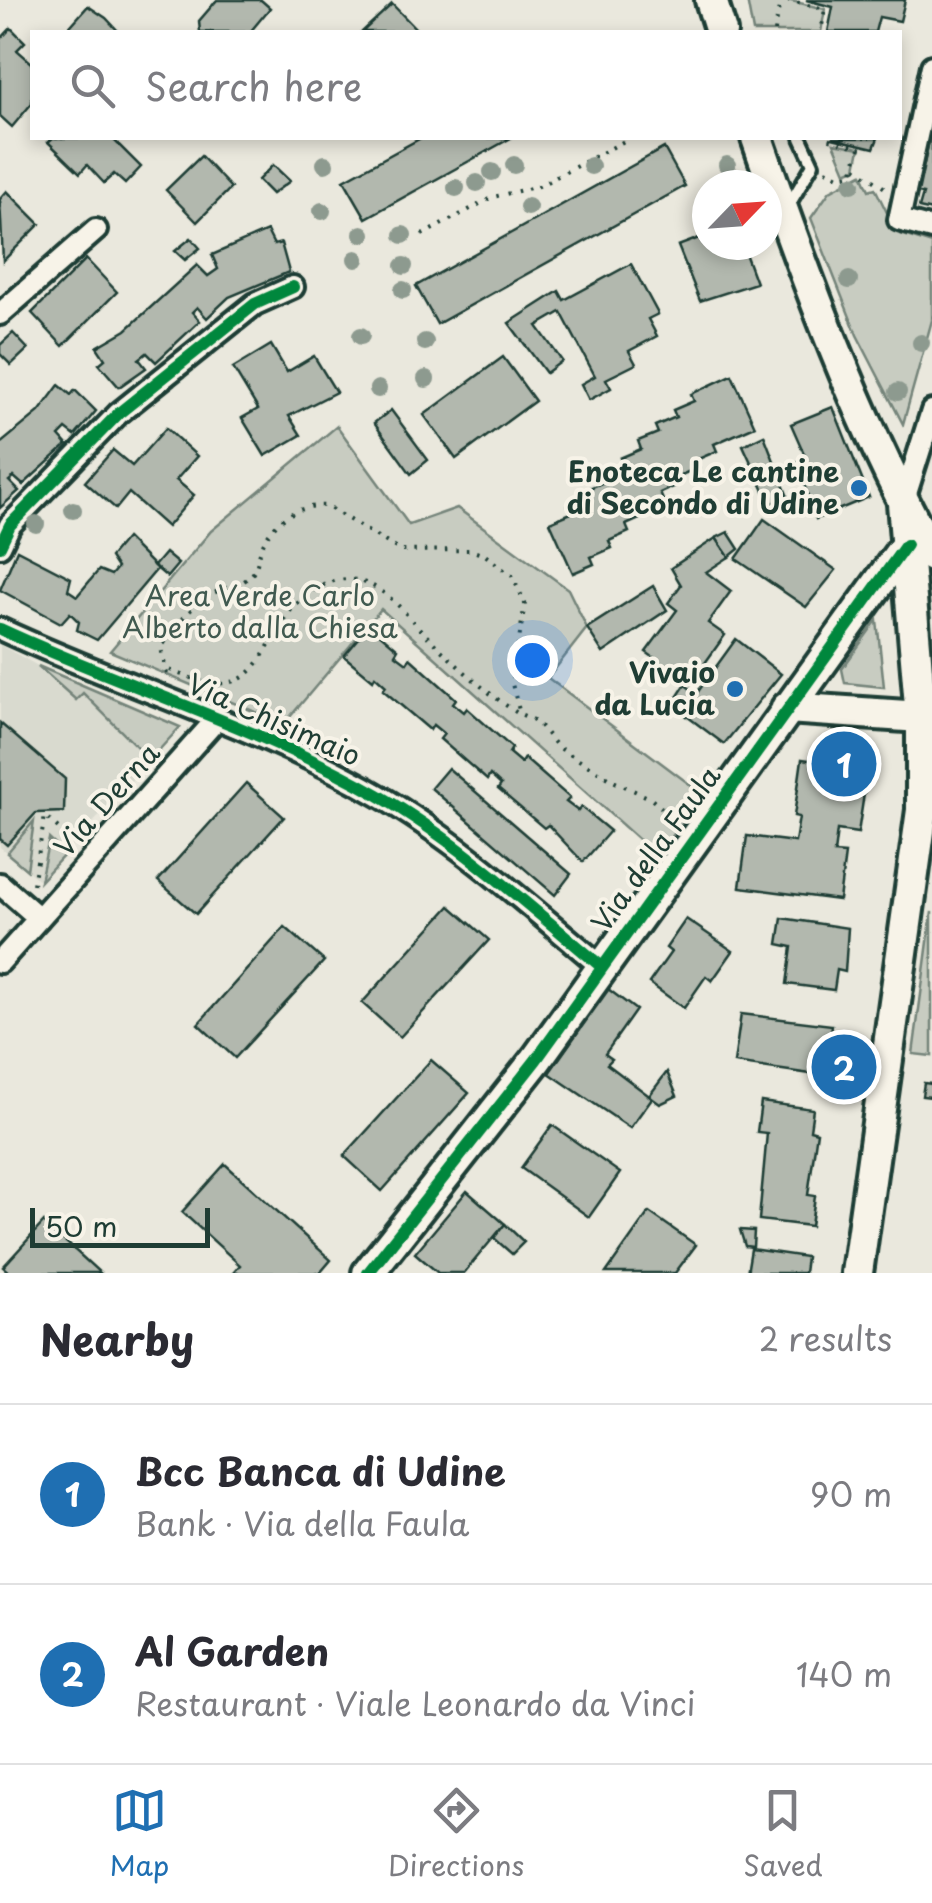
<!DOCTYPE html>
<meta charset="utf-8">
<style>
:root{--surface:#fff;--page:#f2f2f3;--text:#2b2b33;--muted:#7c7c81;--line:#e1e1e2;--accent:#1f6fb2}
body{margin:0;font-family:"Playpen Sans",sans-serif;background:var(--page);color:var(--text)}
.compass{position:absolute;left:692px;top:170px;width:90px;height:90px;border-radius:50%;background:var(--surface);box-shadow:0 5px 15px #0003;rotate:65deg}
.scale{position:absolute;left:30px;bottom:25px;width:180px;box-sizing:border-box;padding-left:10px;border:5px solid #1f3d34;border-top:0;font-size:28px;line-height:35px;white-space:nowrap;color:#1f3d34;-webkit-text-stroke:8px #f7f3e8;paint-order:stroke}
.you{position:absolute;left:532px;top:660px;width:35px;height:35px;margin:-25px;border:8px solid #fff;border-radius:50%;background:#1a73e8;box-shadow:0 0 0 15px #1a73e833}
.badge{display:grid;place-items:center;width:65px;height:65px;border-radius:50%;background:var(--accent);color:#fff;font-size:32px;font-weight:700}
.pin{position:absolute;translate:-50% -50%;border:5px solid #fff;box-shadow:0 2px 10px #0006}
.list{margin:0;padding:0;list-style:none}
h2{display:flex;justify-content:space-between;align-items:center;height:130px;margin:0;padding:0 40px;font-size:42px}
h2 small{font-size:32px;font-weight:400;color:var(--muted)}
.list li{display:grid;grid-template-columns:65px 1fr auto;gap:30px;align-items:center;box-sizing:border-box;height:180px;padding:0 40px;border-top:2px solid var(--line)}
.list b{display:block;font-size:38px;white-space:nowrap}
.list p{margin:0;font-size:32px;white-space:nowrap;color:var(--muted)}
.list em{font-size:32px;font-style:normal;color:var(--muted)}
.icon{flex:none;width:55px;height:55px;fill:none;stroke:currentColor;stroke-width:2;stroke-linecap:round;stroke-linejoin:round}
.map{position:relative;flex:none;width:932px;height:1273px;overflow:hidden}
.search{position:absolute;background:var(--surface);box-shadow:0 5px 15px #0003;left:30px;right:30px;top:30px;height:110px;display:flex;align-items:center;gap:25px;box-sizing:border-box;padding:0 35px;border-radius:0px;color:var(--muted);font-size:38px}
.sheet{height:490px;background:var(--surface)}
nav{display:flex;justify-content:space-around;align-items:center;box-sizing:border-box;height:140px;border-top:2px solid var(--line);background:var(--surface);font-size:28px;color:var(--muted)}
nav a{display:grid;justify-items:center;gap:5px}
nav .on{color:var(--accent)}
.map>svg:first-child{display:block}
.built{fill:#d9dacf}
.green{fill:#c8ccc1;stroke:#74847a;stroke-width:2.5}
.building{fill:#b2b8ae;stroke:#1f3d34;stroke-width:2.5}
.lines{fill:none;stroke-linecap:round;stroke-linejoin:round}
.lane-casing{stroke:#1f3d34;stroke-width:18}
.street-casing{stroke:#1f3d34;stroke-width:28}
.secondary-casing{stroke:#1f3d34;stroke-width:38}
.path{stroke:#1f3d34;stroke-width:4;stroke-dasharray:2.5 8;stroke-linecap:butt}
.lane{stroke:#f7f3e8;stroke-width:10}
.street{stroke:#f7f3e8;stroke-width:20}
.secondary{stroke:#f7f3e8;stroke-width:30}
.cycleway-casing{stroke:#f7f3e8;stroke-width:19}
.cycleway{stroke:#00873e;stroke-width:12}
.tree{fill:#8d9a8f}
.poi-dot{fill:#1f6fb2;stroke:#f7f3e8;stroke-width:4}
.labels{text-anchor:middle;stroke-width:8;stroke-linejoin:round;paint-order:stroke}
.poi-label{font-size:28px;font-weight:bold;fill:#1f3d34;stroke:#f7f3e8;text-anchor:end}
.park-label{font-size:28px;fill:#415a50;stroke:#f7f3e8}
.street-label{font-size:28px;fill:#1f3d34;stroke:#f7f3e8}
</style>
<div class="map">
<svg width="932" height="1273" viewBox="0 0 932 1273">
<rect width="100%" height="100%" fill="#eae8dd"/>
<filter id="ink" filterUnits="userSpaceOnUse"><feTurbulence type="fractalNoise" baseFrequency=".01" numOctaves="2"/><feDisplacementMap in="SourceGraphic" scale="20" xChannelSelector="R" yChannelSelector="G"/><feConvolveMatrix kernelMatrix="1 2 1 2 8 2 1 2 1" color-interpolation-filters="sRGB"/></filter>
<g filter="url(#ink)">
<path class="built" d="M 0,645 L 38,666 L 76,699 L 83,692 L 150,760 L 40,881 L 0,847 Z"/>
<g class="green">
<path d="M 747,0 L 787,0 L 825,9 L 821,32 L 753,32 Z"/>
<path d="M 834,143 L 860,148 L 856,168 L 846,172 Z"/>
<path d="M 862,174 L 869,190 L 875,188 L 897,233 L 932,244 L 932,320 L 903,424 L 857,335 L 811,218 L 830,191 Z"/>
<path d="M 337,426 L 409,525 L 457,508 L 568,589 L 587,628 L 548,678 L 704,795 L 657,856 L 381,609 L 284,724 L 110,651 L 211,531 Z"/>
<path d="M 877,620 L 884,687 L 845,683 L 842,669 Z"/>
<path d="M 38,666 L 180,727 L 150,760 L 83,693 L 76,700 Z"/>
<path d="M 34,821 L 27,870 L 7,853 Z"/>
<path d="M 49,839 L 65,854 L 40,881 Z"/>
<path d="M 932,912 L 932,1056 L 913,1054 Z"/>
</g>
<g class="building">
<path d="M 217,0 L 261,0 L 270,8 L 250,32 L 200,32 L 199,21 Z"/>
<path d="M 806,0 L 905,0 L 900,21 L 879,17 L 875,32 L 828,32 L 833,7 Z"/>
<path d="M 392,4 L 419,32 L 362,32 Z"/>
<path d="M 88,6 L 106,18 L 119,32 L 65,32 Z"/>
<path d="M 11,28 L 25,42 L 17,50 L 32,63 L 32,103 L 12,127 L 0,116 L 0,40 Z"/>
<path d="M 932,128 L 932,211 L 919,208 L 923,194 L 917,193 Z"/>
<path d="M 53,138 L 112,138 L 141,167 L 125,184 L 114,174 L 104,183 L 87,165 L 80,173 L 48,142 Z"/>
<path d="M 421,138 L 511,138 L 366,218 L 344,180 Z"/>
<path d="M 832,138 L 878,138 L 874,148 Z"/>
<path d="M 664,148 L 685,186 L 437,324 L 416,286 Z"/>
<path d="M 201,156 L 231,188 L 197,222 L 166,190 Z"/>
<path d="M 273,165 L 290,181 L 272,194 L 258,180 Z"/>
<path d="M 7,191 L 40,224 L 3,261 L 0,199 Z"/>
<path d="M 267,231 L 274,245 L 281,243 L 289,272 L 229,297 L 207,318 L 197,307 L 192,312 L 200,321 L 156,362 L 147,353 L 139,359 L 146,368 L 119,387 L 99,364 L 105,359 L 97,347 L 126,330 L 197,265 L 208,276 L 218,269 L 212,255 Z"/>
<path d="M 707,235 L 707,245 L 742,245 L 756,283 L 700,301 L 678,246 Z"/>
<path d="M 191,238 L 200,248 L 185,260 L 175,251 Z"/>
<path d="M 86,259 L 117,292 L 63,346 L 32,313 Z"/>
<path d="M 631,264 L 658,314 L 648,319 L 657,336 L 629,351 L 636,364 L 606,379 L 611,388 L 589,400 L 581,384 L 595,376 L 561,312 L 537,326 L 562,361 L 546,373 L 509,323 L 559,291 L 564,300 Z"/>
<path d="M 13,333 L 28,349 L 11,365 L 0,354 L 0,345 Z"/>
<path d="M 271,345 L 287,372 L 314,356 L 336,392 L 289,416 L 301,435 L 265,456 L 242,418 L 258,409 L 233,368 Z"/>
<path d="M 503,357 L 535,401 L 456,459 L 424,415 Z"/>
<path d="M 732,375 L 755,426 L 714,444 L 717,451 L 696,460 L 699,467 L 679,476 L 682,483 L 660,493 L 663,500 L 643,509 L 646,516 L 626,525 L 629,532 L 609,541 L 612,548 L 591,557 L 594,564 L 573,573 L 550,522 L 571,513 L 568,506 L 588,497 L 585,490 L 606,481 L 603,474 L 624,466 L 620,458 L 641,449 L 638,441 L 658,433 L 655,426 L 676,417 L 673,410 L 694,401 L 691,394 Z"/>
<path d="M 59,385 L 71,395 L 75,390 L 96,411 L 75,436 L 66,429 L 59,436 L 67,445 L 23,485 L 14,477 L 9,481 L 19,491 L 0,508 L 0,444 L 39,412 Z"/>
<path d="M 833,407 L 869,497 L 816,519 L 796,462 L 806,458 L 791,424 Z"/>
<path d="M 391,410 L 428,460 L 411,474 L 374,423 Z"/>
<path d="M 166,428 L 197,456 L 176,480 L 194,495 L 167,527 L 129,493 L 116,509 L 85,482 L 113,450 L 132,466 Z"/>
<path d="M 764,435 L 788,497 L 770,504 L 743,445 Z"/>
<path d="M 764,519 L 836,570 L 806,607 L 736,559 Z"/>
<path d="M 728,532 L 739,549 L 729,557 L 716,538 Z"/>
<path d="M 126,538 L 157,569 L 97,640 L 77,630 L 79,622 L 70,613 L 61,623 L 0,590 L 17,550 L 71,578 L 68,590 L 77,596 L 99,570 L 111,575 L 117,568 L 110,557 Z"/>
<path d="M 716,538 L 729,557 L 706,572 L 731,591 L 708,623 L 725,635 L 690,684 L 646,652 L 677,610 L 668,603 L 681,585 L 671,568 Z"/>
<path d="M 165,553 L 178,564 L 167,577 L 154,566 Z"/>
<path d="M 653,586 L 667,610 L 603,653 L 587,628 Z"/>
<path d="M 370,625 L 398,649 L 395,654 L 407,663 L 410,658 L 456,699 L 453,703 L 464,712 L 467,708 L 512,748 L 509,753 L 521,763 L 524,758 L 570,798 L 566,802 L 578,811 L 581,807 L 610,831 L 583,862 L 548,825 L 544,828 L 498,789 L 501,785 L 490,775 L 487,780 L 440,739 L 444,734 L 433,725 L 430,730 L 383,690 L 386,686 L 375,676 L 373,680 L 344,656 Z"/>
<path d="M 736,639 L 781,674 L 724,744 L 672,705 L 685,685 L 697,693 Z"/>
<path d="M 0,723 L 65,779 L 64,812 L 36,813 L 7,845 L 0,839 Z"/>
<path d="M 802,759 L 868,768 L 858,833 L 837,830 L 834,853 L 845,854 L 839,900 L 740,887 L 747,836 L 795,842 L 799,817 L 794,816 Z"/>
<path d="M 448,768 L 571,874 L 555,895 L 431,788 Z"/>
<path d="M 246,783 L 284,817 L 196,914 L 158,881 Z"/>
<path d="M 450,906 L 489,940 L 400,1037 L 362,1003 Z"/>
<path d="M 782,918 L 848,928 L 845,972 L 837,970 L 834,990 L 787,984 L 792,947 L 778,944 Z"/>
<path d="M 686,919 L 733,951 L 712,981 L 706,976 L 684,1008 L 649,983 L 671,952 L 666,948 Z"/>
<path d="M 285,927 L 324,961 L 235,1058 L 198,1024 Z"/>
<path d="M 608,989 L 636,1010 L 605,1054 L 612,1059 L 607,1064 L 652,1098 L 630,1128 L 549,1073 Z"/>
<path d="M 741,1014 L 832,1025 L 825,1076 L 734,1063 Z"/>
<path d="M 431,1060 L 469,1093 L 382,1191 L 344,1156 Z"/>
<path d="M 667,1072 L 677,1096 L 660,1104 L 649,1096 Z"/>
<path d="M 924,1083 L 932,1084 L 932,1097 L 922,1096 Z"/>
<path d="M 761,1102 L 813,1109 L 810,1130 L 817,1132 L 808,1195 L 815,1196 L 811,1226 L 759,1220 L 767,1133 L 757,1132 Z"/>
<path d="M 552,1125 L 620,1173 L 589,1217 L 521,1168 Z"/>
<path d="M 225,1164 L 331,1260 L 320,1273 L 233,1273 L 240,1265 L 182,1212 Z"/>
<path d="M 467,1191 L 505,1224 L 464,1273 L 438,1273 L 415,1253 Z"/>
<path d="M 649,1212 L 696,1245 L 675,1273 L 606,1273 Z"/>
<path d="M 44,1222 L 100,1273 L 10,1273 L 3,1267 Z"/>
<path d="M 505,1224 L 524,1242 L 512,1254 L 494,1238 Z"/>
<path d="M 740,1230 L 754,1231 L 753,1247 L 745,1246 Z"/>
<path d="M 751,1249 L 806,1257 L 804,1273 L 747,1273 Z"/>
</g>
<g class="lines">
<defs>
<path id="lane" d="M 789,205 L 813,164 L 801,138"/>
<g id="street">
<path d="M 932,66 L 899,220 L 932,229"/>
<path d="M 0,314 L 96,230"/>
<path d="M 903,503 L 932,411"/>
<path d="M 0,546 L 10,525 L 119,413 L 255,304 L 293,287"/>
<path d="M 0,629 C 124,687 259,726 378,795 C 459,842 530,907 602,967"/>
<path d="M 0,884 L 39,918"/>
<path d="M 0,962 L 216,720"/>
</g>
<g id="secondary">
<path d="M 711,0 L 721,32"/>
<path d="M 757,138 C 806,279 859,424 932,555"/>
<path d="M 787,708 L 921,717"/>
<path d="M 368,1273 L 536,1060 L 906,545"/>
<path d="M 857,1273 L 922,810 L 922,730 L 903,503"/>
</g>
</defs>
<use href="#lane" class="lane-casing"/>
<use href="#street" class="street-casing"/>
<use href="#secondary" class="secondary-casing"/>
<g class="path">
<path d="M 787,0 L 825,9 L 821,32"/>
<path d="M 775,32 L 780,0"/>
<path d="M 856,168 L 885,188"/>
<path d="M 826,170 L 839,176 L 852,174 L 860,148 L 827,138"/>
<path d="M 422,235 L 493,197 L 539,186 L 630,138"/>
<path d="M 170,670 C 279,718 251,623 319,587 C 334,580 347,576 363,582 C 392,592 405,615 426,635 C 453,662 487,694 519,714"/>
<path d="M 167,674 L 161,648 C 175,627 191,605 214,593 C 226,587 240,586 249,577 C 258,570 257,560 261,549 C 271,522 297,504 326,506 L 401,551 L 470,550 L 485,555 L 512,576 L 525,603 L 512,684 L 520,714 L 536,721 L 558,747 L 611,780 L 650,798 L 676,820"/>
<path d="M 33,884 L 45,816 L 75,843"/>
</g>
<use href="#lane" class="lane"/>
<use href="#street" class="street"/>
<use href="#secondary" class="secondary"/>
<defs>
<g id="cycleway">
<path d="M 0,546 L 10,525 L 119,413 L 255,304 L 293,287"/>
<path d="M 0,629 C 124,687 259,726 378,795 C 459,842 530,907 602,967"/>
<path d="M 368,1273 L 536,1060 L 906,545"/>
</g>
</defs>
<use href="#cycleway" class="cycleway-casing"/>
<use href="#cycleway" class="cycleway"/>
</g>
<g class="tree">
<circle cx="325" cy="164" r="9"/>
<circle cx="514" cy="165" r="9"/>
<circle cx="727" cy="165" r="9"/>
<circle cx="591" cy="166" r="9"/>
<circle cx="492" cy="172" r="9"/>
<circle cx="477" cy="183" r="9"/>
<circle cx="852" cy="184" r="9"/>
<circle cx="456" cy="188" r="9"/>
<circle cx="528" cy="207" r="9"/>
<circle cx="322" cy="211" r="9"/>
<circle cx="362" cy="234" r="9"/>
<circle cx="403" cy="235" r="9"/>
<circle cx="356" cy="259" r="9"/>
<circle cx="404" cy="266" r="9"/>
<circle cx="849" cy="280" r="9"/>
<circle cx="403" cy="290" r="9"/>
<circle cx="361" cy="336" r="9"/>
<circle cx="425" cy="342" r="9"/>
<circle cx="921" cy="343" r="9"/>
<circle cx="426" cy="379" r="9"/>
<circle cx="378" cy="389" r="9"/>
<circle cx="898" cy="392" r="9"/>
<circle cx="73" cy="510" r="9"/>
<circle cx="36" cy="524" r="9"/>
</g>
</g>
<g class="poi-dot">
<circle cx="859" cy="488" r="10"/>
<circle cx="735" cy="689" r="10"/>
</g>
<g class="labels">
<g class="poi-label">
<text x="839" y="482">Enoteca Le cantine<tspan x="839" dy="32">di Secondo di Udine</tspan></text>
<text x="715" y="683">Vivaio<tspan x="715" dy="32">da Lucia</tspan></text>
</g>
<g class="park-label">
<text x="260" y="606">Area Verde Carlo<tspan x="260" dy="32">Alberto dalla Chiesa</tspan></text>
</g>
<g class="street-label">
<text transform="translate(274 720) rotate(24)" y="10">Via Chisimaio</text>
<text transform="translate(107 800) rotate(-48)" y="10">Via Derna</text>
<text transform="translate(656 849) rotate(-54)" y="10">Via della Faula</text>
</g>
</g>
</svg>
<svg class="compass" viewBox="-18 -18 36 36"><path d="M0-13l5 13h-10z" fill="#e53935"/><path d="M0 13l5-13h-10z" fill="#7c7c81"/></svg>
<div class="scale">50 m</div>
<div class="you"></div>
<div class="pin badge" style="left:844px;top:764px">1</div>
<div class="pin badge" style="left:844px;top:1067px">2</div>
<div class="search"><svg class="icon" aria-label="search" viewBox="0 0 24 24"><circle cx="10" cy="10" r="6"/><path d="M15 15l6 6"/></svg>Search here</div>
</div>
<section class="sheet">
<h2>Nearby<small>2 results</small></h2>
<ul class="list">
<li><span class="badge">1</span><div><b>Bcc Banca di Udine</b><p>Bank · Via della Faula</p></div><em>90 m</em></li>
<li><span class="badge">2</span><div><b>Al Garden</b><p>Restaurant · Viale Leonardo da Vinci</p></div><em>140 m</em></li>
</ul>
</section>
<nav>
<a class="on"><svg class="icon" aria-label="map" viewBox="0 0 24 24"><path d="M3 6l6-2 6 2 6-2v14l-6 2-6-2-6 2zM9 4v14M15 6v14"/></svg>Map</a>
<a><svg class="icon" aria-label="directions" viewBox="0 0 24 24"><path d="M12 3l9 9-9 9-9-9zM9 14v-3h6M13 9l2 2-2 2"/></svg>Directions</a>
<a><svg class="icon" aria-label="saved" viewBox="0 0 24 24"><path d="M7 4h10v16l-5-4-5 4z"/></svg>Saved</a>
</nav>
